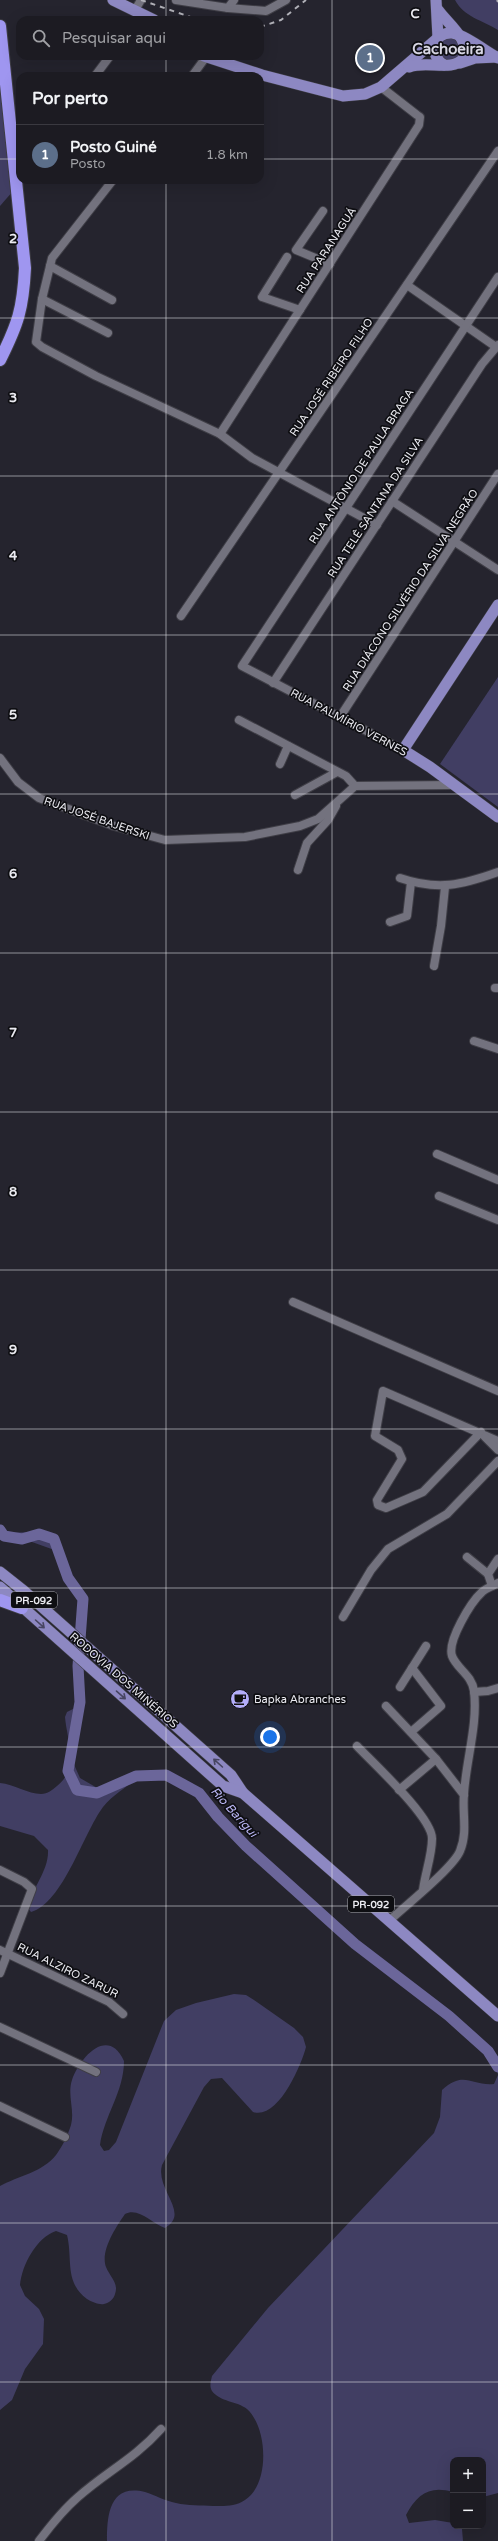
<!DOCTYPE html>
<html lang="pt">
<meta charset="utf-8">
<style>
:root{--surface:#1c1b22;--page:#29282f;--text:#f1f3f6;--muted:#a0a1a5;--line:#3a3940;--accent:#b45309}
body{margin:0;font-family:"Varela Round",sans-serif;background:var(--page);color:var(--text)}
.controls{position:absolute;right:12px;bottom:12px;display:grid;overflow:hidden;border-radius:8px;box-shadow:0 4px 16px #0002}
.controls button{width:36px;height:36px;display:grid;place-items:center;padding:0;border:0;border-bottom:1px solid var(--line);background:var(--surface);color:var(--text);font:20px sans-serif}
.you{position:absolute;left:270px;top:1737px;width:14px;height:14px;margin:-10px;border:3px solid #fff;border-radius:50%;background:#1a73e8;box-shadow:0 0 0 6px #1a73e833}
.badge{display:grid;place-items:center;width:26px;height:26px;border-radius:50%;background:var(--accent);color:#fff;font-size:13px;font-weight:700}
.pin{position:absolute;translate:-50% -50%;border:2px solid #fff;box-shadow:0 1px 4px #0006}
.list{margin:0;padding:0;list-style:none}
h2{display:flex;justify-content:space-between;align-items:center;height:52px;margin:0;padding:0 16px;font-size:17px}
h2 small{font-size:13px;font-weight:400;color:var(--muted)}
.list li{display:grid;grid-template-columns:26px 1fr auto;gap:12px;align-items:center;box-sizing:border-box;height:60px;padding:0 16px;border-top:1px solid var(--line)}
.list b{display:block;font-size:15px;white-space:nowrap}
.list p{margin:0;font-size:13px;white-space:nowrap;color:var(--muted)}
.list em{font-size:13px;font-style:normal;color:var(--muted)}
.icon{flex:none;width:22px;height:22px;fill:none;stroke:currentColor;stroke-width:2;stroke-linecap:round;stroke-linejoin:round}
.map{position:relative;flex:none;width:498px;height:2541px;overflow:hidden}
.search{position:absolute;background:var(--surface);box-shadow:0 4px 16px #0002;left:16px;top:16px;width:248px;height:44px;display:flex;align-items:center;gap:10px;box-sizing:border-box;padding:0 14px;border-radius:12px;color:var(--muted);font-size:15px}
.panel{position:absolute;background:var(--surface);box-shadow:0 4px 16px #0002;left:16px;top:72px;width:248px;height:112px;border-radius:12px}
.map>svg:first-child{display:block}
.green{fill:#413e63}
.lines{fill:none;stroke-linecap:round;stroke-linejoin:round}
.river{stroke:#6b669a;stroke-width:11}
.minor-casing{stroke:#3f3e46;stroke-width:10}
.major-casing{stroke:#3f3e46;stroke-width:12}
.highway-casing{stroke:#3f3e46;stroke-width:14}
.minor{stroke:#73727e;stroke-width:8}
.major{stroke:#8d88c2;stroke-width:11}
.highway{stroke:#9f96f0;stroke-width:12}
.rail{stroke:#b0b0b7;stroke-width:2;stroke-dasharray:5 5;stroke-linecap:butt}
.oneway{stroke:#474561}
.grid{fill:none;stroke:#ebebf1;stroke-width:1;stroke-opacity:0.55}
.labels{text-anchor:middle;stroke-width:3.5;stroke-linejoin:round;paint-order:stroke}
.shield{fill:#0e0e12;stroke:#a9a9ae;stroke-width:1}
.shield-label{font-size:10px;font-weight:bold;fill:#ebebf1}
.street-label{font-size:11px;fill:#ebebf1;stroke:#0e0e12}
.poi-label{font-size:11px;fill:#ebebf1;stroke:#0e0e12;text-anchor:start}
.water-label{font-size:12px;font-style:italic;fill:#bcb8f7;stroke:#0e0e12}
.district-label{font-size:15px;font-weight:bold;fill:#d7d6e3;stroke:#0e0e12}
.grid-label{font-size:13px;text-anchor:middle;font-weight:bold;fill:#ebebf1;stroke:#0e0e12;stroke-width:3.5;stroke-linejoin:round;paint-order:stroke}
</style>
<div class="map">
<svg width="498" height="2541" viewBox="0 0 498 2541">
<rect width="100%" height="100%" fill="#25242e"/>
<g class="green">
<path d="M 455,0 L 498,0 L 498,30 C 482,20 464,17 455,0 Z"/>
<path d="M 0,36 L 13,191 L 0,206 Z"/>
<circle cx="450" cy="49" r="11"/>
<path d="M 498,677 L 498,807 L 440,764 Z"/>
<path d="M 0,1527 L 4,1533 C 31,1533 47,1525 60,1552 L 32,1542 L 9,1542 L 0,1538 Z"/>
<path d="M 75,1708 L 83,1708 L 72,1760 L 80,1778 L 99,1789 L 142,1773 C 130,1786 114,1793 103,1807 C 83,1834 63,1903 31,1912 L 28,1908 C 32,1887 49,1871 48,1850 L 34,1836 L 0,1826 L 0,1783 C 14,1784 28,1794 41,1794 C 48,1794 52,1790 57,1786 C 80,1768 67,1741 65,1717 L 67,1712 Z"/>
<path d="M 234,1994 L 246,1995 L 254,2000 L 294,2028 L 303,2037 L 306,2047 C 301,2066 278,2120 253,2112 L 222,2078 L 211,2079 L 204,2087 L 162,2165 C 155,2190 191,2213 165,2228 C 152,2224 139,2207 125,2214 C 116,2227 100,2251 106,2267 C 110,2277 119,2283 115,2294 C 114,2299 109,2303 104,2304 C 99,2305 92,2302 87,2299 C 64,2282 73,2259 67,2235 L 56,2231 C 36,2238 22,2265 20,2285 L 25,2296 L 39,2309 L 44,2319 L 43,2344 L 25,2369 L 12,2400 L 0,2410 L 0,2186 C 18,2176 43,2172 56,2155 C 62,2147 68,2135 71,2125 C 75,2110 67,2095 72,2080 C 80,2057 108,2026 124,2061 C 124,2092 104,2116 100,2145 L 104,2151 L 109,2150 L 116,2142 L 164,2021 L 176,2010 L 196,2003 Z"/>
<path d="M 496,2065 L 498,2068 L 498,2493 L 483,2497 L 483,2460 L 453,2460 L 453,2492 C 430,2485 417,2494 406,2515 L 409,2523 L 435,2520 L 453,2523 L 453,2526 L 462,2529 L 463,2541 L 107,2541 C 107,2516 109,2483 145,2492 C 155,2495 165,2501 176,2503 C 188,2506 201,2505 213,2506 C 224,2506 235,2507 245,2500 C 270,2484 268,2428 247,2409 C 237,2401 220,2402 212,2391 C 209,2386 211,2381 212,2376 L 268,2308 L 434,2133 L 440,2117 L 442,2090 C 464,2070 471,2086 494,2084 L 498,2075 Z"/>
</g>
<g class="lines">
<path class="river" d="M 0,1530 L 4,1536 L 22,1539 L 39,1534 L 54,1539 L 68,1578 L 83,1599 L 78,1666 L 80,1702 L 68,1771 L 77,1790 L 97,1793 L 136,1776 L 166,1775 L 199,1793 L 218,1817 L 246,1846 L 355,1944 L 449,2016 L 488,2051 L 498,2067"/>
<defs>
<g id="minor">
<path d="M 176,0 L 228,8 L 234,0"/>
<path d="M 228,8 L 266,11 L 286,0"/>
<path d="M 135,10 L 141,0"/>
<path d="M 95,76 L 110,56"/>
<path d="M 192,76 L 206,57"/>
<path d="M 113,180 L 52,258 L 42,299 L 36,342 L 42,347 L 96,376 L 220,434 L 252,458 L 377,525"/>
<path d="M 323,211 L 296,250 L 330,264"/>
<path d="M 287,257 L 262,297 L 300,310"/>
<path d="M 50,266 L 112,300"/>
<path d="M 407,285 L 496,347"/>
<path d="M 42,299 L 108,333"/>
<path d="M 220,434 L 419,125 L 420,117 L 417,115 L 381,87"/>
<path d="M 392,501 L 498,570"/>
<path d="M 181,616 L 498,151"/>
<path d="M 273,683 L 482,364 L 498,345"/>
<path d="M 340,717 L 498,474"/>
<path d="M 239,720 L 346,776 L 355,786"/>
<path d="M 403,750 L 242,666 L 498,277"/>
<path d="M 0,758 L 18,782 L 39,798 L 114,826 L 165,840 L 245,837 L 300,826 L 318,819 L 355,786 L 453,785"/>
<path d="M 280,764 L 288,746"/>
<path d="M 295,795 L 337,772"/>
<path d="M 298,870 L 307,843 L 328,820 L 336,806"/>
<path d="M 400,878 C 438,891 462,885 498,872"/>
<path d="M 390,922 L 407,916 L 411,882"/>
<path d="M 434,966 L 441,926 L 445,887"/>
<path d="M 495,988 L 498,988"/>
<path d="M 474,1041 L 498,1049"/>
<path d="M 437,1154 L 498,1180"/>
<path d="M 439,1196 L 498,1220"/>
<path d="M 293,1302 L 498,1391"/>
<path d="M 481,1432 L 423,1492 L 386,1508 L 378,1505 L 377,1500 L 402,1459 L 398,1450 L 375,1436 L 383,1391 L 498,1441"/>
<path d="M 485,1437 L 498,1450"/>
<path d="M 467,1557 L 488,1574"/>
<path d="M 492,1586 L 488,1574 L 498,1559"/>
<path d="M 343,1617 L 371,1570 L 388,1549 L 447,1514 L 498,1461"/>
<path d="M 400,1687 L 426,1646"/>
<path d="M 474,1692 L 488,1691 L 498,1688"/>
<path d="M 386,1706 L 436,1759 L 464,1795"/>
<path d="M 411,1732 L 441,1706 L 412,1668"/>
<path d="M 357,1746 C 373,1763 433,1818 432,1839 C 432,1855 425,1874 423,1890"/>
<path d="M 399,1790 L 436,1759"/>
<path d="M 0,1870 L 24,1882 L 32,1889 L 0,1973"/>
<path d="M 389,1921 C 405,1906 453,1868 460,1851 C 468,1832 462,1813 464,1794 C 466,1760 478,1725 474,1691 C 472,1675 457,1669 452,1656 C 447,1641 471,1602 482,1592 C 486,1588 493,1586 498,1583"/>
<path d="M 0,1950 L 109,2002 L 123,2014"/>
<path d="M 0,2027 L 96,2072"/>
<path d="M 0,2106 L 65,2137"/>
<path d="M 39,2541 C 51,2525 63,2510 78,2497 C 106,2472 134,2459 161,2429"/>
</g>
<g id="major">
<path d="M 113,0 L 154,20"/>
<path d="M 436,0 L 438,38"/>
<path d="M 204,56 L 262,75 L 343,96 L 365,94 L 381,87 L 438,38"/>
<path d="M 460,63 L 475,58 L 497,57"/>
<path d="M 444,65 C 429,56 432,32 452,33 C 463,34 487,52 498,58"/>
<path d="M 409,67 C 427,60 451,72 463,59 C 472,41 448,24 438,10"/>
<path d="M 498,605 L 403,750 L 430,767 L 498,817"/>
<path d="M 0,1572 L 24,1591 L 231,1775 L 243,1793 L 498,2016"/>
<path d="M 0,1587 L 223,1786 L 243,1793"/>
</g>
<g id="highway">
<path d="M 0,26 L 25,268 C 23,309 18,324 0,360"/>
<path d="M 0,1600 L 22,1608"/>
</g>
</defs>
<use href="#minor" class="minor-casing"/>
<use href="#major" class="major-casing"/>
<use href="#highway" class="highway-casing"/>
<use href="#minor" class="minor"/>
<use href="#major" class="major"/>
<use href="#highway" class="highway"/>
<g class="rail">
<path d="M 141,0 L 199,20"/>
<path d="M 497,0 L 498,2"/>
<path d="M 260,27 L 281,20 L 306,0"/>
</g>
</g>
<defs><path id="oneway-shaft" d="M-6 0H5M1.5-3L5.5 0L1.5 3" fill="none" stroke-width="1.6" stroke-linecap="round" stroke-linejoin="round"/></defs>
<g class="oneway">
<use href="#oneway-shaft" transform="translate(40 1624) rotate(42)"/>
<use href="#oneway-shaft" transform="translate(121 1695) rotate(41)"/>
<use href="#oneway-shaft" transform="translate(218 1763) rotate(-138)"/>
</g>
<path class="grid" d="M 166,0 L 166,20M 332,0 L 332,2541M 166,56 L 166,76M 0,159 L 20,159M 260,159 L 498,159M 166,180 L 166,2541M 0,318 L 498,318M 0,476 L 498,476M 0,635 L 498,635M 0,794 L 498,794M 0,953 L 498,953M 0,1112 L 498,1112M 0,1270 L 498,1270M 0,1429 L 498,1429M 0,1588 L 498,1588M 0,1747 L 498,1747M 0,1906 L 498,1906M 0,2065 L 498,2065M 0,2223 L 498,2223M 0,2382 L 498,2382"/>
<defs>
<symbol id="cafe-disc" viewBox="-11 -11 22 22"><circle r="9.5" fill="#b3adf9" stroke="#0e0e12"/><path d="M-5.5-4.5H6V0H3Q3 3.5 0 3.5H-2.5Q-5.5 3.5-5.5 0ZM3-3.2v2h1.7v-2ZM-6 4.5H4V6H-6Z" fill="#111"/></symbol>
</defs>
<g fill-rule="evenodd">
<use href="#cafe-disc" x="229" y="1688" width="22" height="22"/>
</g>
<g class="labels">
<g class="shield">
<rect x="11" y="1592" width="46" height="16" rx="3"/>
<rect x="348" y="1896" width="46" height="16" rx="3"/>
</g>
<g class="shield-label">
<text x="34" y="1604">PR-092</text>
<text x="371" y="1908">PR-092</text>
</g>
<g class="street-label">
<text transform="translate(326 250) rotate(-57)" y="4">RUA PARANAGUÁ</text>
<text transform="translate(331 377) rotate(-56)" y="4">RUA JOSÉ RIBEIRO FILHO</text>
<text transform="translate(361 466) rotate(-57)" y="4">RUA ANTÔNIO DE PAULA BRAGA</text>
<text transform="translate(375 507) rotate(-57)" y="4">RUA TELÊ SANTANA DA SILVA</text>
<text transform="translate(410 590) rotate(-57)" y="4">RUA DIÁCONO SILVÉRIO DA SILVA NEGRÃO</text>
<text transform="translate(349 722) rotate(28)" y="4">RUA PALMÍRIO VERNES</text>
<text transform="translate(97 818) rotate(19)" y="4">RUA JOSÉ BAJERSKI</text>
<text transform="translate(124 1680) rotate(41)" y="4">RODOVIA DOS MINÉRIOS</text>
<text transform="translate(68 1970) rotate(26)" y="4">RUA ALZIRO ZARUR</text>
</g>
<g class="poi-label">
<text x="254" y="1703">Bapka Abranches</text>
</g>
<g class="water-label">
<text transform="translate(234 1812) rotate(48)" y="4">Rio Barigui</text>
</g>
<g class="district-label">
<text x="448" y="54">Cachoeira</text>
</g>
</g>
<g class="grid-label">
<text x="415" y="18">C</text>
<text x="13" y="243">2</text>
<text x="13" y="402">3</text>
<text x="13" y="560">4</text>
<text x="13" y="719">5</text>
<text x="13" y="878">6</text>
<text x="13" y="1037">7</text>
<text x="13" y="1196">8</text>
<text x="13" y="1354">9</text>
</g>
</svg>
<div class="controls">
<button>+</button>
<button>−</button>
</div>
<div class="you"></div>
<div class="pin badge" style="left:370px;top:58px;background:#5c6f8a">1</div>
<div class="search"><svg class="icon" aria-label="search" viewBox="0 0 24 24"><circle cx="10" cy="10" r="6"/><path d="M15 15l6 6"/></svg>Pesquisar aqui</div>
<section class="panel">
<h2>Por perto<small></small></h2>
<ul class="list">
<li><span class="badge" style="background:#5c6f8a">1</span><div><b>Posto Guiné</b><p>Posto</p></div><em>1.8 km</em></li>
</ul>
</section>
</div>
